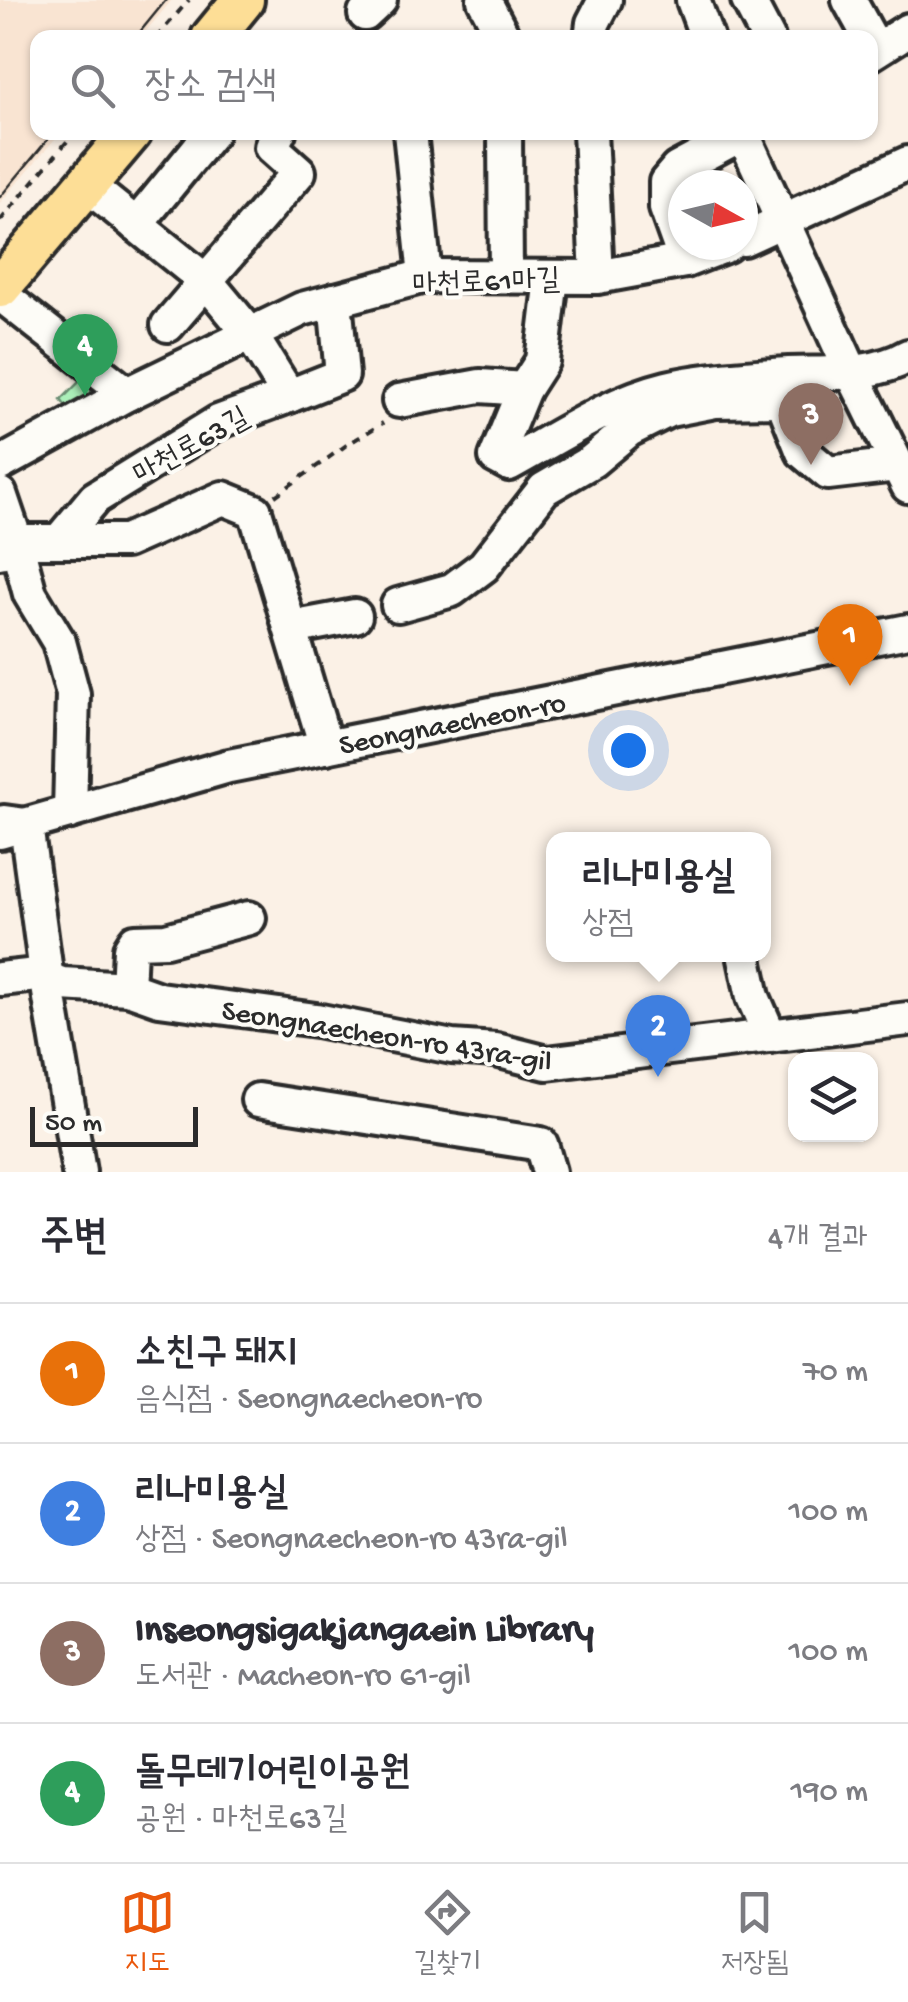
<!DOCTYPE html>
<html lang="ko">
<meta charset="utf-8">
<style>
:root{--surface:#fff;--page:#f2f2f3;--text:#2b2b33;--muted:#7c7c81;--line:#e1e1e2;--accent:#ea580c}
body{margin:0;font-family:"Gochi Hand","Poor Story",sans-serif;background:var(--page);color:var(--text)}
.controls{position:absolute;right:30px;bottom:30px;display:grid;overflow:hidden;border-radius:20px;box-shadow:0 2px 8px #0004}
.controls button{width:90px;height:90px;display:grid;place-items:center;padding:0;border:0;border-bottom:2px solid var(--line);background:var(--surface);color:var(--text);font:50px sans-serif}
.compass{position:absolute;left:668px;top:170px;width:90px;height:90px;border-radius:50%;background:var(--surface);box-shadow:0 2px 8px #0004;rotate:98deg}
.scale{position:absolute;left:30px;bottom:25px;width:168px;box-sizing:border-box;padding-left:10px;border:5px solid #2b2b2b;border-top:0;font-size:28px;line-height:35px;white-space:nowrap;color:#2b2b2b;-webkit-text-stroke:8px #fdfcf7;paint-order:stroke}
.you{position:absolute;left:628px;top:750px;width:35px;height:35px;margin:-25px;border:8px solid #fff;border-radius:50%;background:#1a73e8;box-shadow:0 0 0 15px #1a73e833}
.badge{display:grid;place-items:center;width:65px;height:65px;border-radius:50%;background:var(--accent);color:#fff;font-size:32px;font-weight:700}
.pin{position:absolute;translate:-50% -82px;filter:drop-shadow(0 2px 5px #0008)}
.pin::after{content:'';position:absolute;top:52px;width:35px;height:30px;background:inherit;clip-path:polygon(0 0,100% 0,50% 100%)}
.popup{position:absolute;left:546px;top:832px;width:225px;height:130px;box-sizing:border-box;display:grid;place-content:center;border-radius:20px;background:var(--surface);filter:drop-shadow(0 2px 8px #0005);font-size:32px;white-space:nowrap;color:var(--muted)}
.popup b{font-size:38px;color:var(--text)}
.popup::after{content:'';position:absolute;left:50%;top:100%;margin-left:-20px;border:20px solid transparent;border-top-color:var(--surface)}
.list{margin:0;padding:0;list-style:none}
h2{display:flex;justify-content:space-between;align-items:center;height:130px;margin:0;padding:0 40px;font-size:42px}
h2 small{font-size:32px;font-weight:400;color:var(--muted)}
.list li{display:grid;grid-template-columns:65px 1fr auto;gap:30px;align-items:center;box-sizing:border-box;height:140px;padding:0 40px;border-top:2px solid var(--line)}
.list b{display:block;font-size:38px;white-space:nowrap}
.list p{margin:0;font-size:32px;white-space:nowrap;color:var(--muted)}
.list em{font-size:32px;font-style:normal;color:var(--muted)}
.icon{flex:none;width:55px;height:55px;fill:none;stroke:currentColor;stroke-width:2;stroke-linecap:round;stroke-linejoin:round}
.map{position:relative;flex:none;width:908px;height:1172px;overflow:hidden}
.search{position:absolute;background:var(--surface);box-shadow:0 2px 8px #0004;left:30px;right:30px;top:30px;height:110px;display:flex;align-items:center;gap:25px;box-sizing:border-box;padding:0 35px;border-radius:20px;color:var(--muted);font-size:38px}
.sheet{height:690px;background:var(--surface)}
nav{display:flex;justify-content:space-around;align-items:center;box-sizing:border-box;height:140px;border-top:2px solid var(--line);background:var(--surface);font-size:28px;color:var(--muted)}
nav a{display:grid;justify-items:center;gap:5px}
nav .on{color:var(--accent)}
.map>svg:first-child{display:block}
.built{fill:#f9e4d2}
.green{fill:#abefb9;stroke:#6b8d72;stroke-width:2.5}
.lines{fill:none;stroke-linecap:round;stroke-linejoin:round}
.minor-casing{stroke:#2b2b2b;stroke-width:40}
.major-casing{stroke:#2b2b2b;stroke-width:48}
.path{stroke:#2b2b2b;stroke-width:4;stroke-dasharray:8 8;stroke-linecap:butt}
.minor{stroke:#fdfcf7;stroke-width:32}
.major{stroke:#fdde96;stroke-width:40}
.tram{stroke:#2b2b2b;stroke-width:2.5}
.labels{text-anchor:middle;stroke-width:8;stroke-linejoin:round;paint-order:stroke}
.street-label{font-size:30px;fill:#2b2b2b;stroke:#fdfcf7}
</style>
<div class="map">
<svg width="908" height="1172" viewBox="0 0 908 1172">
<rect width="100%" height="100%" fill="#fbf1e6"/>
<filter id="ink" filterUnits="userSpaceOnUse"><feTurbulence type="fractalNoise" baseFrequency=".01" numOctaves="2"/><feDisplacementMap in="SourceGraphic" scale="20" xChannelSelector="R" yChannelSelector="G"/><feConvolveMatrix kernelMatrix="1 2 1 2 8 2 1 2 1" color-interpolation-filters="sRGB"/></filter>
<g filter="url(#ink)">
<path class="built" d="M 0,0 L 172,0 L 141,37 L 38,38 L 38,132 L 60,133 L 0,203 Z"/>
<path class="green" d="M 87,374 L 111,393 L 74,417 L 61,400 Z"/>
<g class="lines">
<defs>
<g id="minor">
<path d="M 484,0 L 504,38"/>
<path d="M 693,0 L 707,38"/>
<path d="M 748,0 L 768,38"/>
<path d="M 849,0 L 870,38"/>
<path d="M 365,14 L 380,0"/>
<path d="M 591,38 L 593,23 L 605,0"/>
<path d="M 870,54 L 908,30"/>
<path d="M 410,132 L 425,276"/>
<path d="M 505,132 L 506,276"/>
<path d="M 590,132 L 597,277"/>
<path d="M 742,132 L 851,371 L 908,486"/>
<path d="M 136,225 L 212,132"/>
<path d="M 743,239 L 908,163"/>
<path d="M 685,261 L 666,208 L 666,182 L 677,169 L 746,132"/>
<path d="M 552,278 L 542,361 L 524,389 L 496,457 L 509,464 C 560,436 610,402 667,388 C 700,380 739,377 773,375 C 818,371 869,379 908,356"/>
<path d="M 0,294 L 127,394"/>
<path d="M 168,325 L 299,172 L 271,147 L 279,132"/>
<path d="M 774,379 L 803,452 L 828,473 L 897,465"/>
<path d="M 289,396 L 342,375 L 335,300"/>
<path d="M 399,401 L 480,386 L 524,389"/>
<path d="M 0,464 L 127,394 L 302,309 L 425,276 L 597,277 L 685,261 L 727,245"/>
<path d="M 0,494 L 16,541 L 126,541 L 223,498 L 255,511 L 326,747"/>
<path d="M 59,541 L 95,498 L 218,422 L 289,396 L 251,335 L 207,282 L 87,185"/>
<path d="M 0,552 L 16,541 L 30,594 L 59,642 L 73,694 L 70,812"/>
<path d="M 398,605 L 452,590 L 484,566 L 544,489 L 592,461 L 629,430 L 669,410 L 715,401 L 782,400"/>
<path d="M 291,628 L 355,616"/>
<path d="M 4,822 L 26,825 L 47,980 L 79,1172"/>
<path d="M 0,832 L 229,766 L 908,631"/>
<path d="M 744,954 L 753,997 L 770,1036"/>
<path d="M 0,979 L 37,975 L 62,984 L 128,988 L 159,999 L 316,1020 L 452,1047 L 496,1050 L 547,1063 L 908,1019"/>
<path d="M 128,988 L 130,949 L 135,941 L 166,940 L 249,918"/>
<path d="M 258,1100 L 541,1144 L 549,1172"/>
</g>
<g id="major">
<path d="M 212,38 L 243,0"/>
<path d="M 0,287 L 131,132"/>
</g>
</defs>
<use href="#minor" class="minor-casing"/>
<use href="#major" class="major-casing"/>
<g class="path">
<path d="M 156,38 L 189,0"/>
<path d="M 0,221 L 75,132"/>
<path d="M 275,496 L 348,444 L 383,423"/>
</g>
<use href="#minor" class="minor"/>
<use href="#major" class="major"/>
<g class="tram">
<path d="M 135,38 L 166,0"/>
<path d="M 0,197 L 54,132"/>
</g>
</g>
</g>
<g class="labels">
<g class="street-label">
<text transform="translate(486 280) rotate(-2)" y="10">마천로61마길</text>
<text transform="translate(190 444) rotate(-29)" y="10">마천로63길</text>
<text transform="translate(452 722) rotate(-11)" y="10">Seongnaecheon-ro</text>
<text transform="translate(387 1034) rotate(9)" y="10">Seongnaecheon-ro 43ra-gil</text>
</g>
</g>
</svg>
<div class="controls">
<button><svg class="icon" aria-label="layers" viewBox="0 0 24 24"><path d="M12 4l9 5-9 5-9-5zM3 14l9 5 9-5"/></svg></button>
</div>
<svg class="compass" viewBox="-18 -18 36 36"><path d="M0-13l5 13h-10z" fill="#e53935"/><path d="M0 13l5-13h-10z" fill="#7c7c81"/></svg>
<div class="scale">50 m</div>
<div class="you"></div>
<div class="pin badge" style="left:850px;top:686px;background:#e8710a">1</div>
<div class="pin badge" style="left:658px;top:1077px;background:#3f7fe0">2</div>
<div class="popup"><b>리나미용실</b>상점</div>
<div class="pin badge" style="left:811px;top:465px;background:#8d6e63">3</div>
<div class="pin badge" style="left:85px;top:396px;background:#2e9e5b">4</div>
<div class="search"><svg class="icon" aria-label="search" viewBox="0 0 24 24"><circle cx="10" cy="10" r="6"/><path d="M15 15l6 6"/></svg>장소 검색</div>
</div>
<section class="sheet">
<h2>주변<small>4개 결과</small></h2>
<ul class="list">
<li><span class="badge" style="background:#e8710a">1</span><div><b>소친구 돼지</b><p>음식점 · Seongnaecheon-ro</p></div><em>70 m</em></li>
<li><span class="badge" style="background:#3f7fe0">2</span><div><b>리나미용실</b><p>상점 · Seongnaecheon-ro 43ra-gil</p></div><em>100 m</em></li>
<li><span class="badge" style="background:#8d6e63">3</span><div><b>Inseongsigakjangaein Library</b><p>도서관 · Macheon-ro 61-gil</p></div><em>100 m</em></li>
<li><span class="badge" style="background:#2e9e5b">4</span><div><b>돌무데기어린이공원</b><p>공원 · 마천로63길</p></div><em>190 m</em></li>
</ul>
</section>
<nav>
<a class="on"><svg class="icon" aria-label="map" viewBox="0 0 24 24"><path d="M3 6l6-2 6 2 6-2v14l-6 2-6-2-6 2zM9 4v14M15 6v14"/></svg>지도</a>
<a><svg class="icon" aria-label="directions" viewBox="0 0 24 24"><path d="M12 3l9 9-9 9-9-9zM9 14v-3h6M13 9l2 2-2 2"/></svg>길찾기</a>
<a><svg class="icon" aria-label="saved" viewBox="0 0 24 24"><path d="M7 4h10v16l-5-4-5 4z"/></svg>저장됨</a>
</nav>
